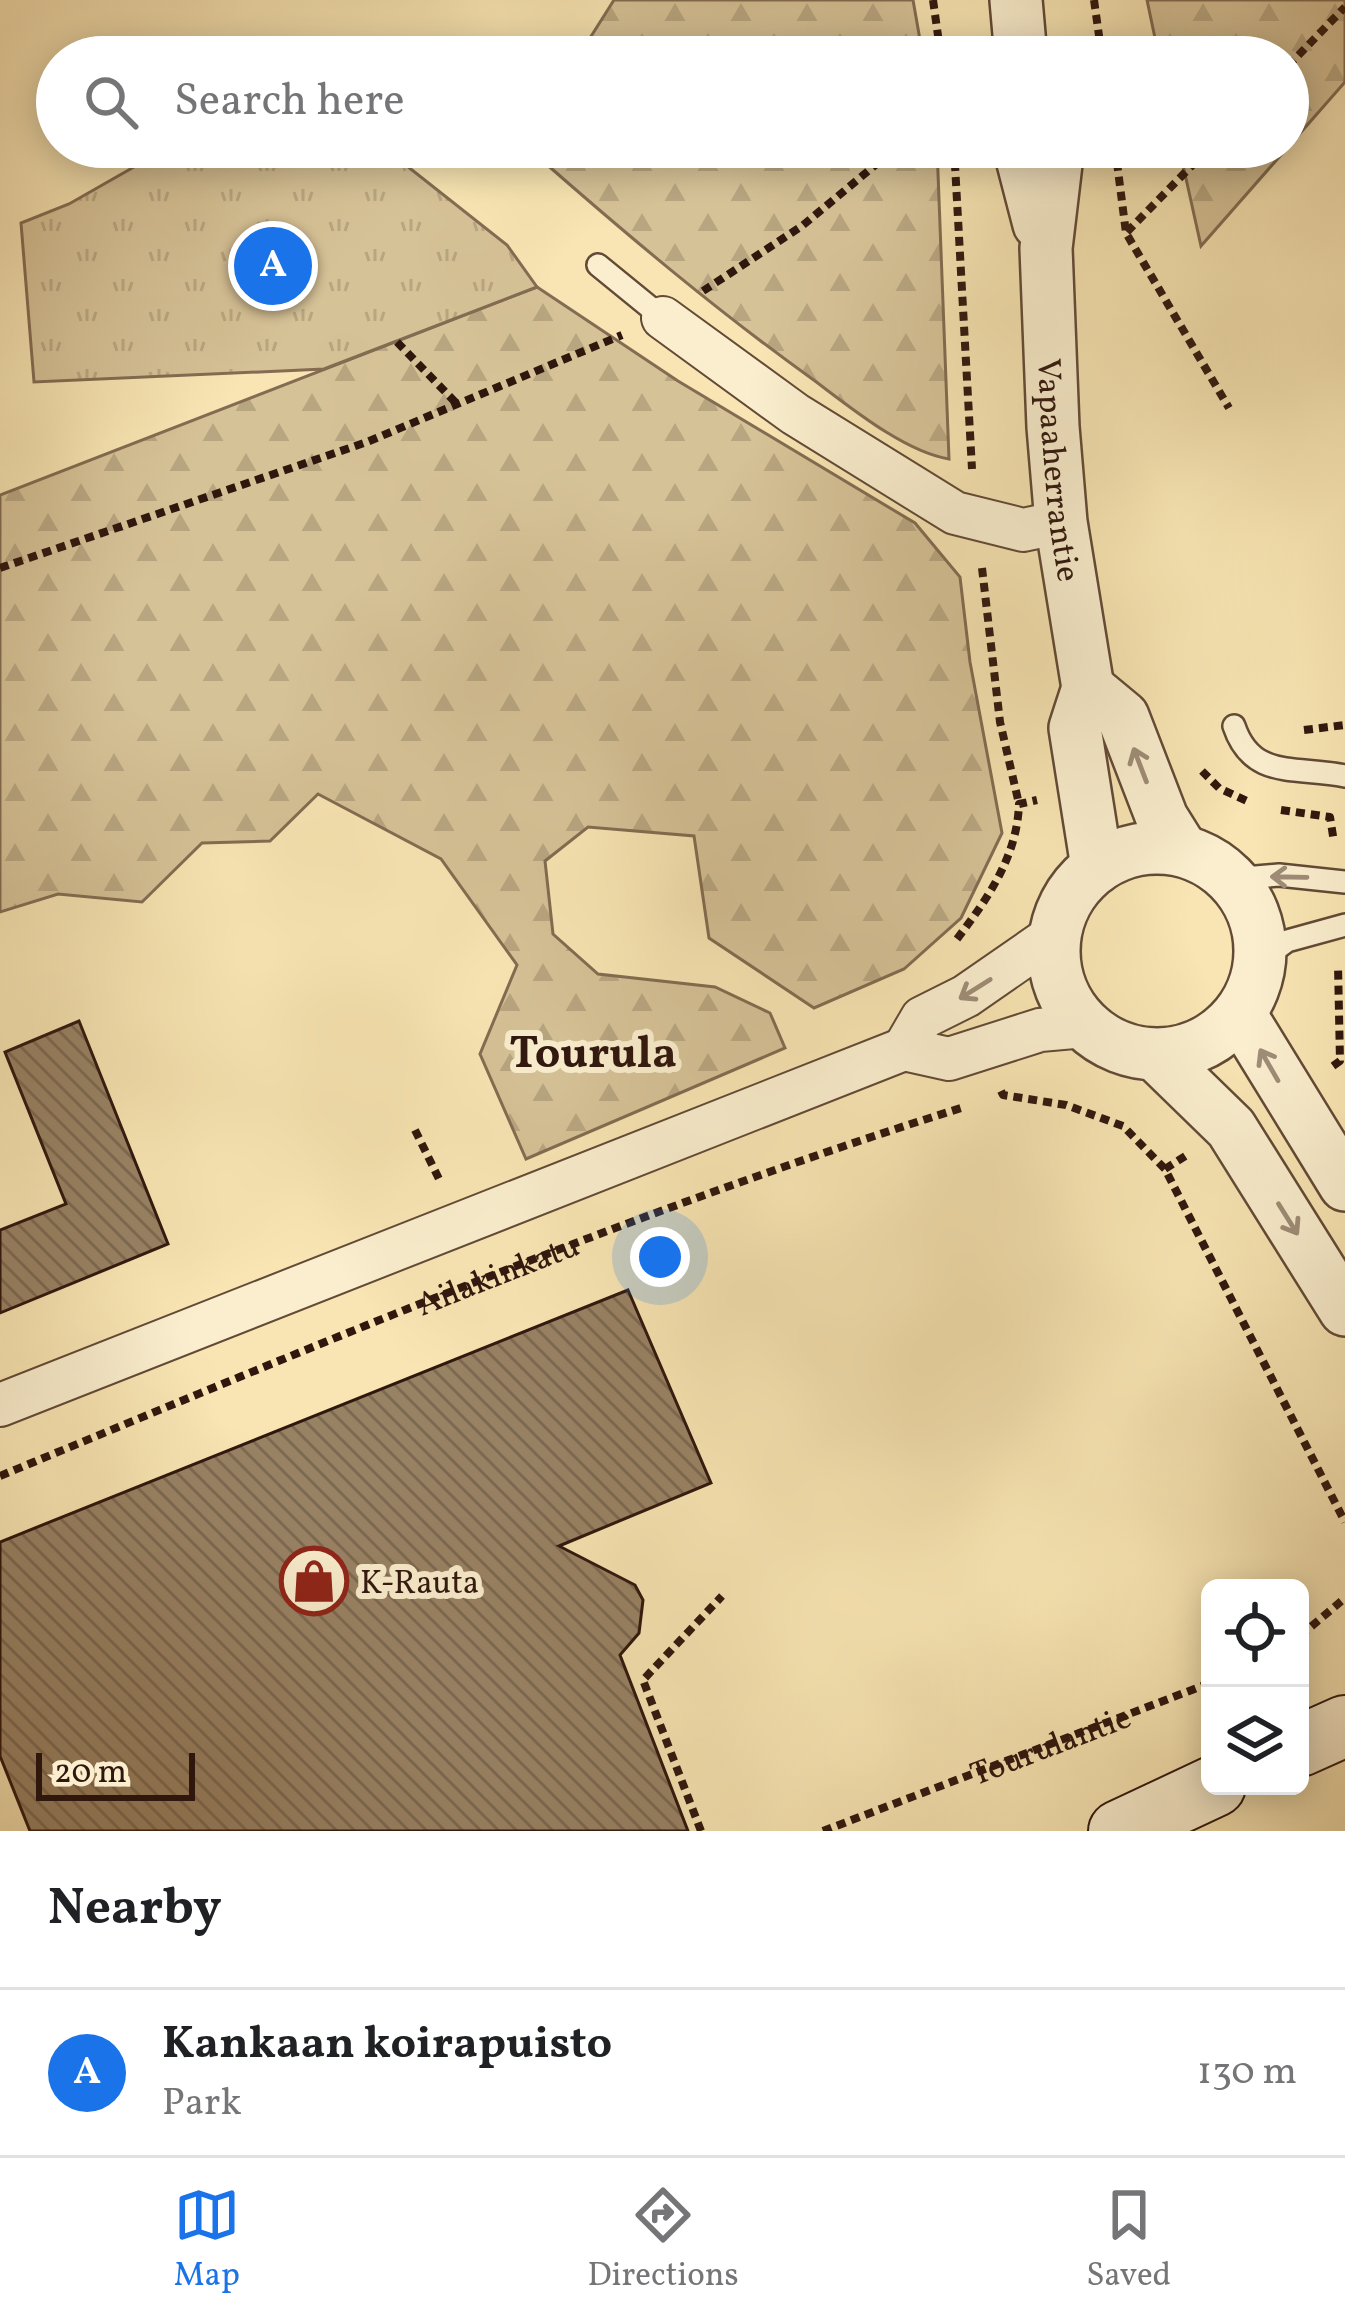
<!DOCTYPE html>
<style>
:root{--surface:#fff;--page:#f6f6f6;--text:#202124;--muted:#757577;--line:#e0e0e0;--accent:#1a73e8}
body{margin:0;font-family:Vollkorn,serif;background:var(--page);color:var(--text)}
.controls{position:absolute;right:36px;bottom:36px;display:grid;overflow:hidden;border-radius:18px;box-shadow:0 6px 30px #0003}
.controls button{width:108px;height:108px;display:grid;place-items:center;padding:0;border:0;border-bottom:3px solid var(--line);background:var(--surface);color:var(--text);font:60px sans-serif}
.scale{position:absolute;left:36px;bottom:30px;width:159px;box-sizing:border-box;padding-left:12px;border:6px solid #30170e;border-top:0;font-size:33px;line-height:42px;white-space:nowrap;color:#30170e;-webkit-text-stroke:9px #faeece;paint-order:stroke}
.you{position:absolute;left:660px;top:1257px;width:42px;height:42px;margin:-30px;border:9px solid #fff;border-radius:50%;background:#1a73e8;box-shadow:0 0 0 18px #1a73e833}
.badge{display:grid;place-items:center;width:78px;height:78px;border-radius:50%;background:var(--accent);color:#fff;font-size:39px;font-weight:700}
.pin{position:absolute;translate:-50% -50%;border:6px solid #fff;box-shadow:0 3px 12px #0006}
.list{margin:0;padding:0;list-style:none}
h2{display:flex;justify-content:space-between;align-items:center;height:156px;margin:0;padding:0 48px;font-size:51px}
h2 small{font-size:39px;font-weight:400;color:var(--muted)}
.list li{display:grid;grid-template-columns:78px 1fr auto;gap:36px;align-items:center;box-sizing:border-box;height:168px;padding:0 48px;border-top:3px solid var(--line)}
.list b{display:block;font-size:45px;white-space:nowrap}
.list p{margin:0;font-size:39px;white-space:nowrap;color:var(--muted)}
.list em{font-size:39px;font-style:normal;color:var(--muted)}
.icon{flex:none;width:66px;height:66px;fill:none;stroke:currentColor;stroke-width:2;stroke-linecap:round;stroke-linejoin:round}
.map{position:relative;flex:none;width:1345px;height:1831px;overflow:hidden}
.search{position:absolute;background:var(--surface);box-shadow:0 6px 30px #0003;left:36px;right:36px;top:36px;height:132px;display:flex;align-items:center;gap:30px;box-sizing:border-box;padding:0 42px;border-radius:66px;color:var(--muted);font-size:45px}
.sheet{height:324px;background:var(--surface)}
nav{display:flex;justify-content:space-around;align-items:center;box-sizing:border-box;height:168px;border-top:3px solid var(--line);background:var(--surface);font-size:33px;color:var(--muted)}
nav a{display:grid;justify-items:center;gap:6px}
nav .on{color:var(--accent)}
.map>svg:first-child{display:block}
.forest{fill:url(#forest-firs);stroke:#836c52;stroke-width:3}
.park{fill:url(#park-tufts);stroke:#836c52;stroke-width:3}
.building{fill:url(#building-back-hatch);stroke:#30170e;stroke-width:3}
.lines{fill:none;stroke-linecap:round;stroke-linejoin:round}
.service-casing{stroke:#624a37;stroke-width:26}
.minor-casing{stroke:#624a37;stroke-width:46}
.tertiary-casing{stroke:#624a37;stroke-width:56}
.secondary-casing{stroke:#30170e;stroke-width:64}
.path{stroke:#30170e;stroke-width:8;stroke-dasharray:9 6;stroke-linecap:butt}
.service{stroke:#faeece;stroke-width:21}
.minor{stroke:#faeece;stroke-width:42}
.tertiary{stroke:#faeece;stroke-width:51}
.secondary{stroke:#faeece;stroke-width:60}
.oneway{stroke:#9f8d78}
.labels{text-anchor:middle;stroke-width:12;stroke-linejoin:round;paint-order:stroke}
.street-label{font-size:33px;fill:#30170e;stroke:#faeece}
.poi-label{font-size:33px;fill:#30170e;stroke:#faeece;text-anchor:start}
.district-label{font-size:45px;font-weight:bold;fill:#30170e;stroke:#faeece}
</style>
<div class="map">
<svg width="1345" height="1831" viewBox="0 0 1345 1831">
<defs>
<pattern id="forest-firs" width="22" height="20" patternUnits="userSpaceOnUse" patternTransform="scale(3)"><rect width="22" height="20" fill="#d6c297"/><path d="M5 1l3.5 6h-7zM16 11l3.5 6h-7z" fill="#b8a681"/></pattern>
<pattern id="park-tufts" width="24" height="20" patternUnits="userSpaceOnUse" patternTransform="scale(3)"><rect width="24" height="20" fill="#d6c297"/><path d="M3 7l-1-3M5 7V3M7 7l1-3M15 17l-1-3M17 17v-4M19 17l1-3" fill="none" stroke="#b8a681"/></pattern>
<pattern id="building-back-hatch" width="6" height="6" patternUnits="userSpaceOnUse" patternTransform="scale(3)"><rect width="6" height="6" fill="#988264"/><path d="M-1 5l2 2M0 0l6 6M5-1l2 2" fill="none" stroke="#7c6951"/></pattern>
</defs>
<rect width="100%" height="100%" fill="#f8e5b3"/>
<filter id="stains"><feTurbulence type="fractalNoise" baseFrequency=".00167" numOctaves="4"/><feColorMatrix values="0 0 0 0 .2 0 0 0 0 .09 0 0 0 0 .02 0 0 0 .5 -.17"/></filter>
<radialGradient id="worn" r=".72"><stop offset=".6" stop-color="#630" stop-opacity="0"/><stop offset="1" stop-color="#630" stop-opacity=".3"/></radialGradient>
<g class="forest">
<path d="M 614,0 L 913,0 L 923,57 L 578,57 Z"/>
<path d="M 1147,0 L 1345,0 L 1345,82 L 1201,246 L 1179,147 L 1288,147 L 1288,57 L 1159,57 Z"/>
<path d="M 538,147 L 937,147 L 949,459 C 905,452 851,408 815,381 C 717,311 626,234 536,155 Z"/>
<path d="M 537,287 L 678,381 L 915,523 L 960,577 L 970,662 L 1002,833 L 961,918 L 904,969 L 814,1008 L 709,938 L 694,836 L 588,827 L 545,861 L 553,934 L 598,974 L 715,987 L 770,1013 L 785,1048 L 526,1159 L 480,1054 L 517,965 L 441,859 L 318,794 L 270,841 L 202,843 L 142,902 L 58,894 L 0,912 L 0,495 Z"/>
</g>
<path class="park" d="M 169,147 L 383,147 L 507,245 L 537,287 L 324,369 L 34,382 L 21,223 L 69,204 Z"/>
<g class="building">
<path d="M 79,1021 L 168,1244 L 0,1313 L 0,1230 L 66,1204 L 5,1052 Z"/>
<path d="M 628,1290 L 711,1483 L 559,1546 L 635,1585 L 643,1600 L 639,1633 L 620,1655 L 688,1831 L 30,1831 L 0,1756 L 0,1542 Z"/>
</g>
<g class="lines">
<defs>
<g id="service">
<path d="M 598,265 L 663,318"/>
<path d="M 1234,726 C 1252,780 1296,766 1345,776"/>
<path d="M 1233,879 L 1279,875 L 1345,882"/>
<path d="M 1261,960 L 1287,941 L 1345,925"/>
</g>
<g id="minor">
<path d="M 663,318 L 795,414 L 955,513 L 1023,530 L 1061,522"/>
<path d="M 904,1049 L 922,1018 L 966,996 L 1054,935"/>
<path d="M 0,1405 L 904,1049 L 949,1059 L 1040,1030 L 1085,1026"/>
</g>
<g id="tertiary">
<path d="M 1016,0 L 1021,57"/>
<path d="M 1019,147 L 1039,224"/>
<path id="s3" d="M 1058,147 L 1046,248 L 1053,427 L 1061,522 L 1088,688 L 1075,728 L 1097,867"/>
<path d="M 1088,688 L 1123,717 L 1162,818 L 1182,850"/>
<circle cx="1157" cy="951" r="103"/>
<path d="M 1240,1014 L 1345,1185"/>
<path d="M 1156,1055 L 1231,1128 L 1345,1310"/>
</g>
<g id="secondary">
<path d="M 1300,1746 L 1345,1726"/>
<path d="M 1119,1831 L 1215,1786"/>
</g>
</defs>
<use href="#service" class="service-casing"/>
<use href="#minor" class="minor-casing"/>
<use href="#tertiary" class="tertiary-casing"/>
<use href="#secondary" class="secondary-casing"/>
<g class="path">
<path d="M 933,0 L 941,57"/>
<path d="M 1094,0 L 1102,57"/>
<path d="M 1288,66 L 1345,7"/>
<path d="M 954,147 L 972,469"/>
<path d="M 1115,147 L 1126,233 L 1229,408"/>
<path d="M 1127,232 L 1210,147"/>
<path d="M 703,291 L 802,226 L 897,147"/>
<path d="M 397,342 L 457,404"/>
<path d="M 0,568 L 367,442 L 622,335"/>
<path d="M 982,568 L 1000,722 L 1019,804"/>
<path d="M 1304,730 L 1345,725"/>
<path d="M 1202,771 L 1219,788 L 1249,802"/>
<path d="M 1281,810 L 1330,817 L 1334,842"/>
<path d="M 957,939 C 988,898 1017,857 1019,804 L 1037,800"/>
<path d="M 1333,1066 L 1340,1061 L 1338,965"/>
<path d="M 1001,1091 L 1003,1095 L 1066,1105 L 1123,1126 L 1165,1169 L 1345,1522"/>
<path d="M 415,1130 L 441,1183"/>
<path d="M 1165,1169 L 1187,1155"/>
<path id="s1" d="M 0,1476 C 317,1345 633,1211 961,1108"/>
<path d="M 1300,1636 L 1345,1598"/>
<path d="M 701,1831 L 643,1680 L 722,1596"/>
<path id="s2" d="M 823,1831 L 1210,1683"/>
</g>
<use href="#service" class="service"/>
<use href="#minor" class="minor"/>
<use href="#tertiary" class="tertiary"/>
<use href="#secondary" class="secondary"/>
</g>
<defs><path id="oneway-shaft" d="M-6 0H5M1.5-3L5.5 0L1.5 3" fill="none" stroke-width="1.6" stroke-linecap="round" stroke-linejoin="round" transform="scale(3)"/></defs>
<g class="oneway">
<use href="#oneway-shaft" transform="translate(1140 765) rotate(-111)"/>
<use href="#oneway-shaft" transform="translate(1289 877) rotate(-179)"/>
<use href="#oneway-shaft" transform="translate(975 989) rotate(148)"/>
<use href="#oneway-shaft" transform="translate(1269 1065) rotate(-120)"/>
<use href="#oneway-shaft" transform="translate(1288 1219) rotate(58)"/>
</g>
<defs>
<symbol id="shop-ring" viewBox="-11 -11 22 22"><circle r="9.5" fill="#faeece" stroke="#8f2418" stroke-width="1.5"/><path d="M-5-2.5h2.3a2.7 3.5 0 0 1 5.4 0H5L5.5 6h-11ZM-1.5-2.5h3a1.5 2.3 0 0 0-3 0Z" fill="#8f2418"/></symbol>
</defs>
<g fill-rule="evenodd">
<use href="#shop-ring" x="276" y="1543" width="76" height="76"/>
</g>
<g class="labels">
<g class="street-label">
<text dy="12" stroke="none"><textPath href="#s3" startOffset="324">Vapaaherrantie</textPath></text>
<text dy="12" stroke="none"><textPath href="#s1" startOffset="537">Ailakinkatu</textPath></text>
<text dy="12" stroke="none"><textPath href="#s2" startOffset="243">Tourulantie</textPath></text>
</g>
<g class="poi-label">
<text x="360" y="1593">K-Rauta</text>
</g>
<g class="district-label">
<text x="593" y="1067">Tourula</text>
</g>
</g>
<rect width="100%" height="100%" filter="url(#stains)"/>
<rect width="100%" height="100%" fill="url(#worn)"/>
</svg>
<div class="controls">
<button><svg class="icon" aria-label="locate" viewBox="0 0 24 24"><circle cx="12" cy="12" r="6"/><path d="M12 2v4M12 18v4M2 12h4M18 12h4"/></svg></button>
<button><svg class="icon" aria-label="layers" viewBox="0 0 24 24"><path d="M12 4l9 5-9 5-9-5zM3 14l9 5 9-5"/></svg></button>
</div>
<div class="scale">20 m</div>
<div class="you"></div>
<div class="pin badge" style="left:273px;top:266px">A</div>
<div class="search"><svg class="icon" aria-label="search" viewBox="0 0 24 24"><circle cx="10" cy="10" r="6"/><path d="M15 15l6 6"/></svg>Search here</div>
</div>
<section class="sheet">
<h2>Nearby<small></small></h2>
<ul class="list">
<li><span class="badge">A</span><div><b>Kankaan koirapuisto</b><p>Park</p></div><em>130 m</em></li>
</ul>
</section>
<nav>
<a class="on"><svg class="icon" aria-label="map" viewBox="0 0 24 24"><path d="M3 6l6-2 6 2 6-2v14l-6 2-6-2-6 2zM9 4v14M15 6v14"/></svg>Map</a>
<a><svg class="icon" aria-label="directions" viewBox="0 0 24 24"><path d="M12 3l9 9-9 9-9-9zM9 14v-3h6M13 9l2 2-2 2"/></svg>Directions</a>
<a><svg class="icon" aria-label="saved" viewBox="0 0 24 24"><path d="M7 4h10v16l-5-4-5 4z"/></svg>Saved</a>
</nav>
